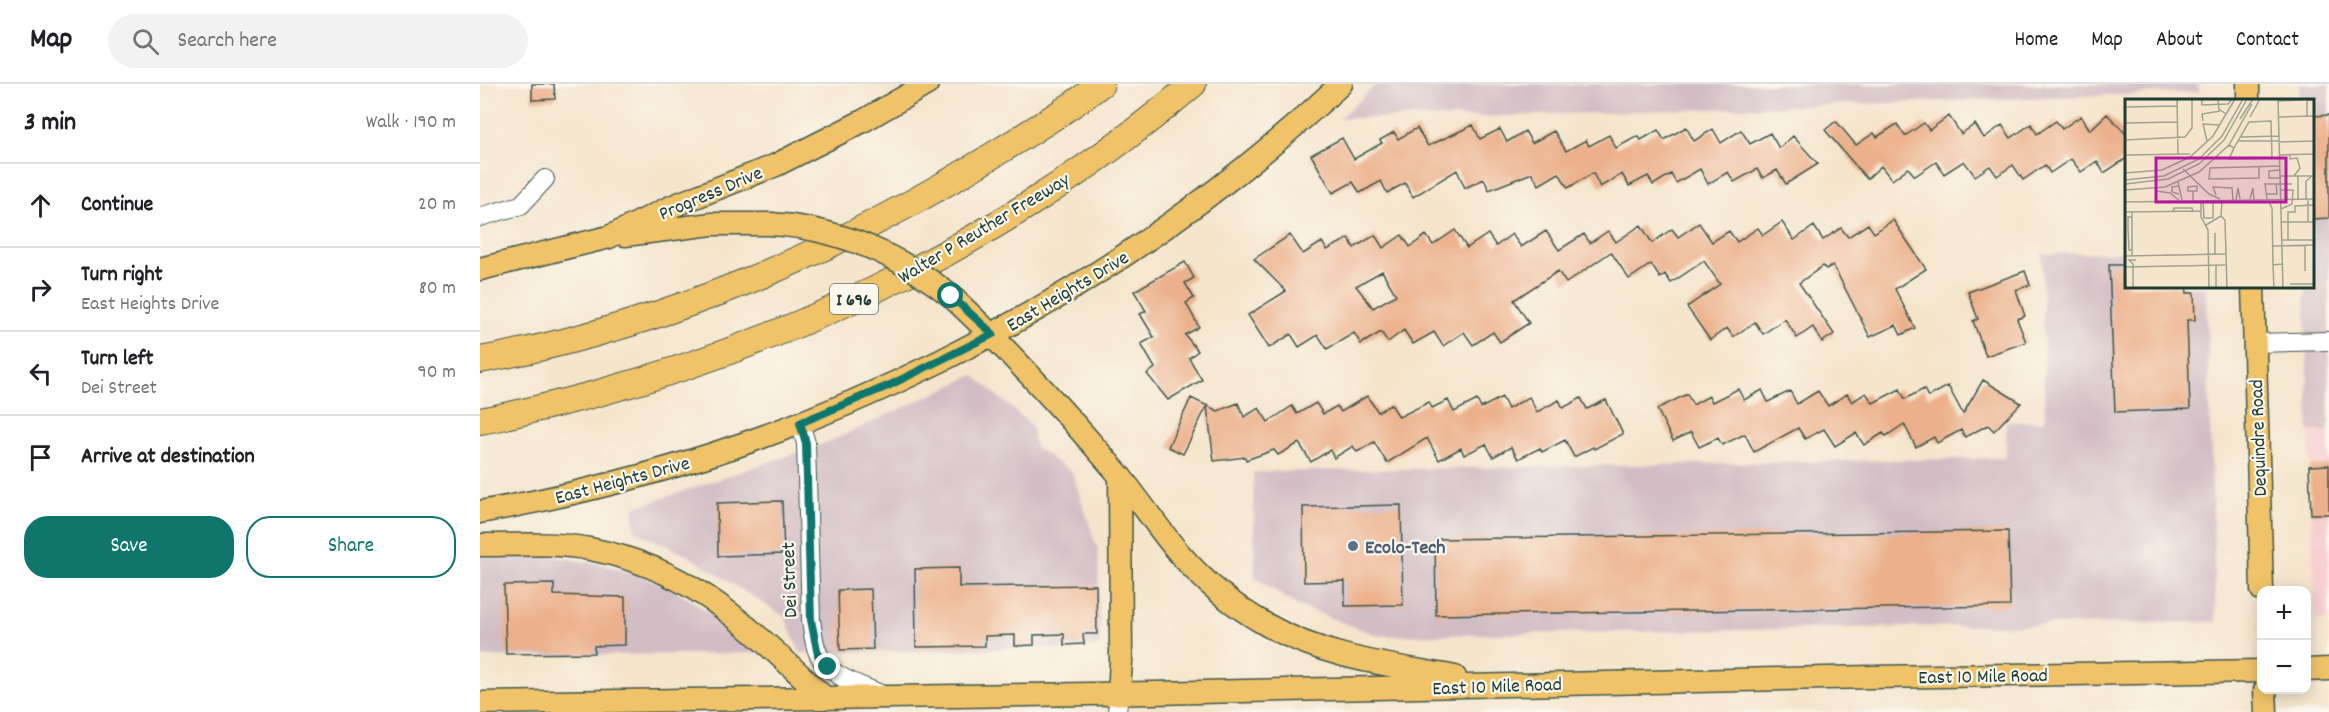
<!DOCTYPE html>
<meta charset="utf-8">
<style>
:root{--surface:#fff;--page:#f2f2f2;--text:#202124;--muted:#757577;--line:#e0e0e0;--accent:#0f766e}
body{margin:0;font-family:Dekko,sans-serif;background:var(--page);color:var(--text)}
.controls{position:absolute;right:18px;bottom:18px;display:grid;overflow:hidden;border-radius:12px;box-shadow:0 3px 15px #0003}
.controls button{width:54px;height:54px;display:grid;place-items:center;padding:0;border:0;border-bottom:2px solid var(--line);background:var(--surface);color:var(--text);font:30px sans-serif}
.stop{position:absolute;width:18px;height:18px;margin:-14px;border:4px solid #0f766e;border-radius:50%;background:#fff}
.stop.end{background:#0f766e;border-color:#fff;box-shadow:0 2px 6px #0008}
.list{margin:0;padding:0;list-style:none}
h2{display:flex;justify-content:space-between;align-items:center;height:78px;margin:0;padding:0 24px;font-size:26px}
h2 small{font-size:20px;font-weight:400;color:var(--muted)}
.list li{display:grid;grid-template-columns:39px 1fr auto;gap:18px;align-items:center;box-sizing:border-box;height:84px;padding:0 24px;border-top:2px solid var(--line)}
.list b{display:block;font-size:22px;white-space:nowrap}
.list p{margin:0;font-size:20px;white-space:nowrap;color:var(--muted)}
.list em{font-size:20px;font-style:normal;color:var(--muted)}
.actions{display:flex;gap:12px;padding:18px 24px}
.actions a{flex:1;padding:14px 0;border:2px solid var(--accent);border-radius:24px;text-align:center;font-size:21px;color:var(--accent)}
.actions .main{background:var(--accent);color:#fff}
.icon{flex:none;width:33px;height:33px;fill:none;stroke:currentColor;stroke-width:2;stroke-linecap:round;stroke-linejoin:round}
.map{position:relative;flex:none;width:1849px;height:628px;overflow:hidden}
header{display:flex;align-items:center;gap:36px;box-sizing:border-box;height:84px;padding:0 30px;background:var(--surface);border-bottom:2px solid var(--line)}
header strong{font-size:28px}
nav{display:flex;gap:33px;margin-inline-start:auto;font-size:21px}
.search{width:420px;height:54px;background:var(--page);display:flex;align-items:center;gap:15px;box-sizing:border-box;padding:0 21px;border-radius:33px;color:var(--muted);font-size:22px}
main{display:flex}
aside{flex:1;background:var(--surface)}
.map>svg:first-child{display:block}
.built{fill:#f7cfd0}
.industrial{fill:#d2bdc5}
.building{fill:#ecb18c;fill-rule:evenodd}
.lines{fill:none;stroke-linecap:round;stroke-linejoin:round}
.minor-casing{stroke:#3f564b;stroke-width:20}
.major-casing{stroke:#3f564b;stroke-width:25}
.highway-casing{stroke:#3f564b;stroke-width:28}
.minor{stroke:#fff;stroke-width:18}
.major{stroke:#f0c369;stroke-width:22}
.highway{stroke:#f0c369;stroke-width:26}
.major-bridge-casing{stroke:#3f564b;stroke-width:25;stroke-linecap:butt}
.major-bridge{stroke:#f0c369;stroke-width:22}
.route{stroke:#0f766e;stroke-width:8}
.service-dot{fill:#5c6f8a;stroke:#fbf7ec;stroke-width:2}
.labels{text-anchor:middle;stroke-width:4.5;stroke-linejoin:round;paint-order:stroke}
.shield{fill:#fbf7ec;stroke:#61756b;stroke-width:1.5}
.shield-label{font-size:18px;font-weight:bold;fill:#1f3d34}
.street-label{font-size:20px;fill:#1f3d34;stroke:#fbf7ec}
.service-label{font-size:20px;font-weight:bold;fill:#4e5e75;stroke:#fbf7ec;text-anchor:start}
.inset-road{fill:none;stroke:#9fa290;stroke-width:1.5}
.view{fill:#b5179e;fill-opacity:0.15;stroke:#b5179e;stroke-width:3}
.inset-edge{fill:none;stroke:#1f3d34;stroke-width:3}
</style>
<header>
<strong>Map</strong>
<div class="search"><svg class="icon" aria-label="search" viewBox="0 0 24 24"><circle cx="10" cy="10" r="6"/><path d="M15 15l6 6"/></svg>Search here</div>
<nav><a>Home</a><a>Map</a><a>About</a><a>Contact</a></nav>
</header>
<main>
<aside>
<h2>3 min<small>Walk · 190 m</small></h2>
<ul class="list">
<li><svg class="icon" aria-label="ahead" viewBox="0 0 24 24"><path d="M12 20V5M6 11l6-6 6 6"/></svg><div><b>Continue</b></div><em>20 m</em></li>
<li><svg class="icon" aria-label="right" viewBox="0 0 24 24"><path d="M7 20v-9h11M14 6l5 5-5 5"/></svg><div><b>Turn right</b><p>East Heights Drive</p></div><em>80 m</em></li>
<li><svg class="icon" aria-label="left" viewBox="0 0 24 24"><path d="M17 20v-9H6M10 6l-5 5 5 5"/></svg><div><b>Turn left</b><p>Dei Street</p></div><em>90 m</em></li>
<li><svg class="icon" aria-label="arrive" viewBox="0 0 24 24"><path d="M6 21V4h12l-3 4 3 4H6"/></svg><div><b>Arrive at destination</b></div></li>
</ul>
<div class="actions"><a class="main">Save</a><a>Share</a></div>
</aside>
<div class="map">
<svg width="1849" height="628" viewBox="0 0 1849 628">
<rect width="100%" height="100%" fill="#fbf7ec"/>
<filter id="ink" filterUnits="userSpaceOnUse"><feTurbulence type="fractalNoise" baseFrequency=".0167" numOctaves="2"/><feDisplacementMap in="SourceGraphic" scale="12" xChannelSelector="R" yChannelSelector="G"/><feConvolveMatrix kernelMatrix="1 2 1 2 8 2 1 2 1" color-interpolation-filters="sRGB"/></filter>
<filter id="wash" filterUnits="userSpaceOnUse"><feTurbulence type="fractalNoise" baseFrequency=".008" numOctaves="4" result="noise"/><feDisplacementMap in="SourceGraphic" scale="24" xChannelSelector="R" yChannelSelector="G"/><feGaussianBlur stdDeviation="1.35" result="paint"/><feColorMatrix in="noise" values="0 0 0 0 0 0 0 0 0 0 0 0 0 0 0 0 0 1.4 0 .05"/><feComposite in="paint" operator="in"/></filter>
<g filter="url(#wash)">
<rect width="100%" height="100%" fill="#f5e5cd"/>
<path class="built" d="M 1829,347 L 1849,347 L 1849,536 L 1835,536 Z"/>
<g class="industrial">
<path d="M 897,0 L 1718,0 L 1719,8 L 1000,33 L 859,34 Z"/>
<path d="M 1819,0 L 1849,0 L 1849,347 L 1829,347 L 1825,203 L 1832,202 L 1832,16 L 1819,16 Z"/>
<path d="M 1646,168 L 1646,202 L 1726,203 L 1736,538 L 899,552 L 816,521 L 775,493 L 773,388 L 1526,374 L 1526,338 L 1565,337 L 1562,170 Z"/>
<path d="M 494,291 L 552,342 L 555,363 L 592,388 L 618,466 L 620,563 L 320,569 L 305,533 L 209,472 L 155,447 L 154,424 L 351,357 Z"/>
<path d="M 0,472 L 69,472 L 116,479 L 165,493 L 198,508 L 245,539 L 280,569 L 0,573 Z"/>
</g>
<g id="blocks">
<g class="building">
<path d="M 52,0 L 74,0 L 75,15 L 52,16 Z"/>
<path d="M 1627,30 L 1647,51 L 1647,74 L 1624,89 L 1617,77 L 1601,88 L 1591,75 L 1570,89 L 1565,81 L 1543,96 L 1533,81 L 1517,92 L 1510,82 L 1495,92 L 1484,77 L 1464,90 L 1456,78 L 1435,92 L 1428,84 L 1412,96 L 1401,82 L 1387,95 L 1345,46 L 1356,37 L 1376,61 L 1394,49 L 1397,53 L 1417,40 L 1425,52 L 1444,39 L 1449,46 L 1469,32 L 1481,50 L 1495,40 L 1504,54 L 1522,41 L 1531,54 L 1551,40 L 1557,50 L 1576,37 L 1582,45 L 1601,32 L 1610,46 Z"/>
<path d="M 1849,31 L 1849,134 L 1833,135 L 1833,32 Z"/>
<path d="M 993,41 L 1000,55 L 1020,45 L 1027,58 L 1045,47 L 1052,59 L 1074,47 L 1086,67 L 1106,56 L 1109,62 L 1129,51 L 1136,64 L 1158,52 L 1161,56 L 1178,46 L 1184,56 L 1206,43 L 1214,57 L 1233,45 L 1241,59 L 1261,46 L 1270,60 L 1290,49 L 1299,64 L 1313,52 L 1338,80 L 1306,100 L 1297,86 L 1283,94 L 1277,85 L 1254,98 L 1248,88 L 1228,100 L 1220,85 L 1196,99 L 1191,90 L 1173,101 L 1168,92 L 1149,102 L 1142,90 L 1120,103 L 1113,89 L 1088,104 L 1079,89 L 1059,101 L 1052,89 L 1009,106 L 1004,95 L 985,104 L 977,86 L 933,113 L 925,99 L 907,109 L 901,97 L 880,109 L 873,98 L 853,109 L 831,71 L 862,54 L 874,75 L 902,59 L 900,56 L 914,48 L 918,55 L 937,44 L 948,62 Z"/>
<path d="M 1413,136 L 1446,185 L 1415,205 L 1435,244 L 1421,251 L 1416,241 L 1390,253 L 1353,181 L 1346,185 L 1343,182 L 1319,199 L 1354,250 L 1342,258 L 1333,243 L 1317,254 L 1305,235 L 1283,250 L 1275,238 L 1253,253 L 1247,244 L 1230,256 L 1207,223 L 1240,200 L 1224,177 L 1191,199 L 1185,190 L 1180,194 L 1171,180 L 1149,195 L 1131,168 L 1086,199 L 1078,187 L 1034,216 L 1049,239 L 1020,258 L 1013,248 L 993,261 L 984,248 L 963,262 L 954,248 L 933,260 L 924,246 L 908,258 L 901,248 L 881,260 L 874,249 L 847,265 L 838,251 L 819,263 L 811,250 L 789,264 L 768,231 L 806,207 L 774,175 L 810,151 L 823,170 L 842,158 L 847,166 L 869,154 L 874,164 L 895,151 L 903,164 L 922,151 L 930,163 L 946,151 L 953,161 L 975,146 L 987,164 L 1008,150 L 1016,162 L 1032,150 L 1041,163 L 1066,147 L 1079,166 L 1104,150 L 1110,159 L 1128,147 L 1136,158 L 1161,141 L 1172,159 L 1192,145 L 1198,153 L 1219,139 L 1232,158 L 1249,147 L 1257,158 L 1278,144 L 1283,151 L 1302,138 L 1314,156 L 1334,142 L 1343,156 L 1361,144 L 1368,153 L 1388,140 L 1394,149 ZM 902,187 L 916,211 L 893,224 L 876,202 Z"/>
<path d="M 705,178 L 714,194 L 705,199 L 714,214 L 706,219 L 719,243 L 705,251 L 718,267 L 709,274 L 722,296 L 688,316 L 667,290 L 675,284 L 661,260 L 674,253 L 660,230 L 666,227 L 654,207 Z"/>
<path d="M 1629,181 L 1647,181 L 1647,202 L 1706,202 L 1707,209 L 1714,209 L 1715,236 L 1707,236 L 1710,325 L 1635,328 Z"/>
<path d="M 1545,187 L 1550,201 L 1536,206 L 1545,232 L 1537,235 L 1546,258 L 1506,272 L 1493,237 L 1498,235 L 1488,208 Z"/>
<path d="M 1503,296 L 1541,319 L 1514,347 L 1508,341 L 1485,353 L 1481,346 L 1457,359 L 1454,353 L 1436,363 L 1424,340 L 1406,352 L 1403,349 L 1384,361 L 1376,349 L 1355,362 L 1344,345 L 1325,355 L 1318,344 L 1274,368 L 1265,350 L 1242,361 L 1238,354 L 1219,363 L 1211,348 L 1193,357 L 1177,325 L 1207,310 L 1213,321 L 1229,312 L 1232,318 L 1258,305 L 1264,316 L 1282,306 L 1288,318 L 1310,307 L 1317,320 L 1338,307 L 1348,322 L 1367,310 L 1372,318 L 1386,309 L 1393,319 L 1420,305 L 1425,315 L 1444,305 L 1448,313 L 1468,302 L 1483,330 Z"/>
<path d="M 887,312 L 898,328 L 911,320 L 919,333 L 949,318 L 952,324 L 968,316 L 974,328 L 997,316 L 1001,324 L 1022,313 L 1028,325 L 1049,313 L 1057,328 L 1079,316 L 1083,324 L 1101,314 L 1107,325 L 1126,316 L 1143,350 L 1114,365 L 1113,363 L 1094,373 L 1085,356 L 1062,368 L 1060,364 L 1038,375 L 1031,363 L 1013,373 L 1006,360 L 984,371 L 981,364 L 959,376 L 947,354 L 907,379 L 894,358 L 877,368 L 873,362 L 854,374 L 850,366 L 831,378 L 819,359 L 798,371 L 794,366 L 766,376 L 765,373 L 734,377 L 727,322 L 703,370 L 688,363 L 711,314 L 738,327 L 758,319 L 764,333 L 779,324 L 788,338 L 812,322 L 817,330 L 836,319 L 843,330 L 857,322 L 861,328 Z"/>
<path d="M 1849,381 L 1849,430 L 1831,430 L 1829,382 Z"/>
<path d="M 302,417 L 304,470 L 238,472 L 237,419 Z"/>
<path d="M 921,421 L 923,521 L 865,522 L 865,497 L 824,498 L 823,423 Z"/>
<path d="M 1528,447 L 1530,522 L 956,531 L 955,455 Z"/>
<path d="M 479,484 L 479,503 L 616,501 L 617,550 L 603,550 L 604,560 L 584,561 L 584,550 L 554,551 L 554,561 L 535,562 L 535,551 L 505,552 L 505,562 L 436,563 L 435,485 Z"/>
<path d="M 74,500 L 74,511 L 145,513 L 145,561 L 114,562 L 114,569 L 26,570 L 24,501 Z"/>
<path d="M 391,505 L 393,565 L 360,566 L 358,506 Z"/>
</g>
</g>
</g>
<g filter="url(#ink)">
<use href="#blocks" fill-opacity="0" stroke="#3f564b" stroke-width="1.5"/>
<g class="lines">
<defs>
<g id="minor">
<path d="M 0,133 L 41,121 L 65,95"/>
<path d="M 1775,259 L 1849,257"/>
<path d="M 320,339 L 326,359 L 331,536 C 333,546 333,558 338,569 C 349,594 382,601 405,612"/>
<path d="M 637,628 L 639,609"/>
</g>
<g id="major">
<path d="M 1768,0 L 1768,16"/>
<path d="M 145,151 L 232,140 L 291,140"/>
<path d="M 0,185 L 129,153 L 193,122 L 296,81 L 383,37 L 447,0"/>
<path d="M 1773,202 L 1782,506"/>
<path d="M 471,212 C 531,268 586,329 639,391 C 660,416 678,445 700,470 C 724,498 755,523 787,541 C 845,574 910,581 975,593"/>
<path d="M 0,428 C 320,372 623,223 861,0"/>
<path d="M 0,461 C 36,461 74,458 110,465 C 215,485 270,545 345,614"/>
<path d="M 1826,586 L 1849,585"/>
<path d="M 1785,606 L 1786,628"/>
<path d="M 639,609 L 641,577 L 640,392"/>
<path d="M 0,619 L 674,609 L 1391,593 L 1782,587"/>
</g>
<g id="highway">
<path d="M 0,276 C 184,243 366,164 523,65 C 556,45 590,24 621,0"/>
<path d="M 0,337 C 38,330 77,320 115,310 C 332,251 541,146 713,0"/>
</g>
</defs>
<use href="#minor" class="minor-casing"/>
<use href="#major" class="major-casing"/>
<use href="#highway" class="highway-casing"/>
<use href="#minor" class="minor"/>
<use href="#major" class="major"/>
<use href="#highway" class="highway"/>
<defs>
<path id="major-bridge" d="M 291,140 C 358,144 419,171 471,212"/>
</defs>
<use href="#major-bridge" class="major-bridge-casing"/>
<use href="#major-bridge" class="major-bridge"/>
</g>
</g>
<g class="lines" filter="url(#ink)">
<path class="route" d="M 348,583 L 338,571 L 331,536 L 326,359 L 320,339 L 410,301 L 513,250 L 471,212"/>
</g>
<circle class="service-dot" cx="873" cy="462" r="6"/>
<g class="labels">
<rect class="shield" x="350" y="200" width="48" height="30" rx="4.5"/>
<g class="shield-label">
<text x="374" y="221">I 696</text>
</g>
<g class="street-label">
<text transform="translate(230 108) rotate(-23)" y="7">Progress Drive</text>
<text transform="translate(503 143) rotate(-31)" y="7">Walter P Reuther Freeway</text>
<text transform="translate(587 206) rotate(-31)" y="7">East Heights Drive</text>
<text transform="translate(1777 354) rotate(-92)" y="7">Dequindre Road</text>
<text transform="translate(142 395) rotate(-15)" y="7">East Heights Drive</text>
<text transform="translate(308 496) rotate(-92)" y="7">Dei Street</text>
<text transform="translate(1503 591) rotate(-1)" y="7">East 10 Mile Road</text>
<text transform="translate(1017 601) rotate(-2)" y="7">East 10 Mile Road</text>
</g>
<g class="service-label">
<text x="885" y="469">Ecolo-Tech</text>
</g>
</g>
<g transform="translate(1645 15)">
<rect width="189" height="189" fill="#f5e5cd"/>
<path class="inset-road" d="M 52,0 L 53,55M 77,0 L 77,6 L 103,5 L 107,0M 93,0 L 94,10 L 101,15M 153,0 L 158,189M 153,2 L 178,1M 0,8 L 52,7M 182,17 L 182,1 L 189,1M 125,18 L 135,0M 154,18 L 189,17M 115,20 L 128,0M 78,22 L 77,15 L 95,12M 0,24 L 52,23M 116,38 L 154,37M 0,41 L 60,38 L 67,29 L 67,0M 82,42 L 78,25 L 94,26M 114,42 L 154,42M 155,43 L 189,42M 104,46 L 109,49 L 104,60 L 147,59 L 146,22 L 124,23 L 109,49M 0,56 L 65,55M 155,56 L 189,55M 165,56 L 165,60 L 172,59 L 175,69 L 169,77M 134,68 L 134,79 L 84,80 L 85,69 L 155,67M 58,70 L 84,95 L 95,100M 155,71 L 144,72 L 144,79 L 156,79M 0,74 L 37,71 L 65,58 L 88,37 L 110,0M 156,77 L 189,77M 173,77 L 173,100M 0,81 L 39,77 L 74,60 L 97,37 L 118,0M 53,83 L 57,101M 0,85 L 43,80 L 74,65 L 99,41 L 122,0M 54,87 L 47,88 L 47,93 L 54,95M 0,91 L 40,88 L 74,73 L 104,46 L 127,5M 156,91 L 168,91 L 167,105 L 156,110M 31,92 L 45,94 L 55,102M 68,92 L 63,92 L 63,88 L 72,87 L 72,92 L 68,92 L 68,102M 141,95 L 152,95 L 151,85M 91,96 L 88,88 L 107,89 L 108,101M 125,100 L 128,89 L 129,101M 142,100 L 140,85 L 167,85M 181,100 L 181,82 L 187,77M 183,100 L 183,122M 111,101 L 113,89 L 115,100M 143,101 L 147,109 L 148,166 L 157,165M 78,102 L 79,119 L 88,119 L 88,102M 0,103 L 189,100M 76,103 L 76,118 L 83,131 L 84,189M 0,113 L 76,112M 7,113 L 7,157M 48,113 L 49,109 L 67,109 L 68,113M 96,117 L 100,121 L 102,189M 7,118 L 3,118 L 3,129 L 4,151 L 7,151M 157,123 L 189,123M 81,126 L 96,117 L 97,102M 90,134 L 90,156M 157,141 L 189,141M 163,141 L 163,113 L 170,113 L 170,107 L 189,106M 180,146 L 180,172M 148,147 L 189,146M 39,156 L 69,156M 0,157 L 100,155M 148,166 L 149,189M 91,167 L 91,189M 0,168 L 100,166M 0,169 L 1,189M 165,185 L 189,185M 8,189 L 8,165 L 4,161 L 11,161"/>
<path class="view" d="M 31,59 L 161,59 L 161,103 L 31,103 Z"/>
<rect width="189" height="189" class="inset-edge"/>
</g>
</svg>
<div class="controls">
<button>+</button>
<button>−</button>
</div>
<div class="stop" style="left:471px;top:212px"></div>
<div class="stop end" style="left:348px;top:583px"></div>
</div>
</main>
